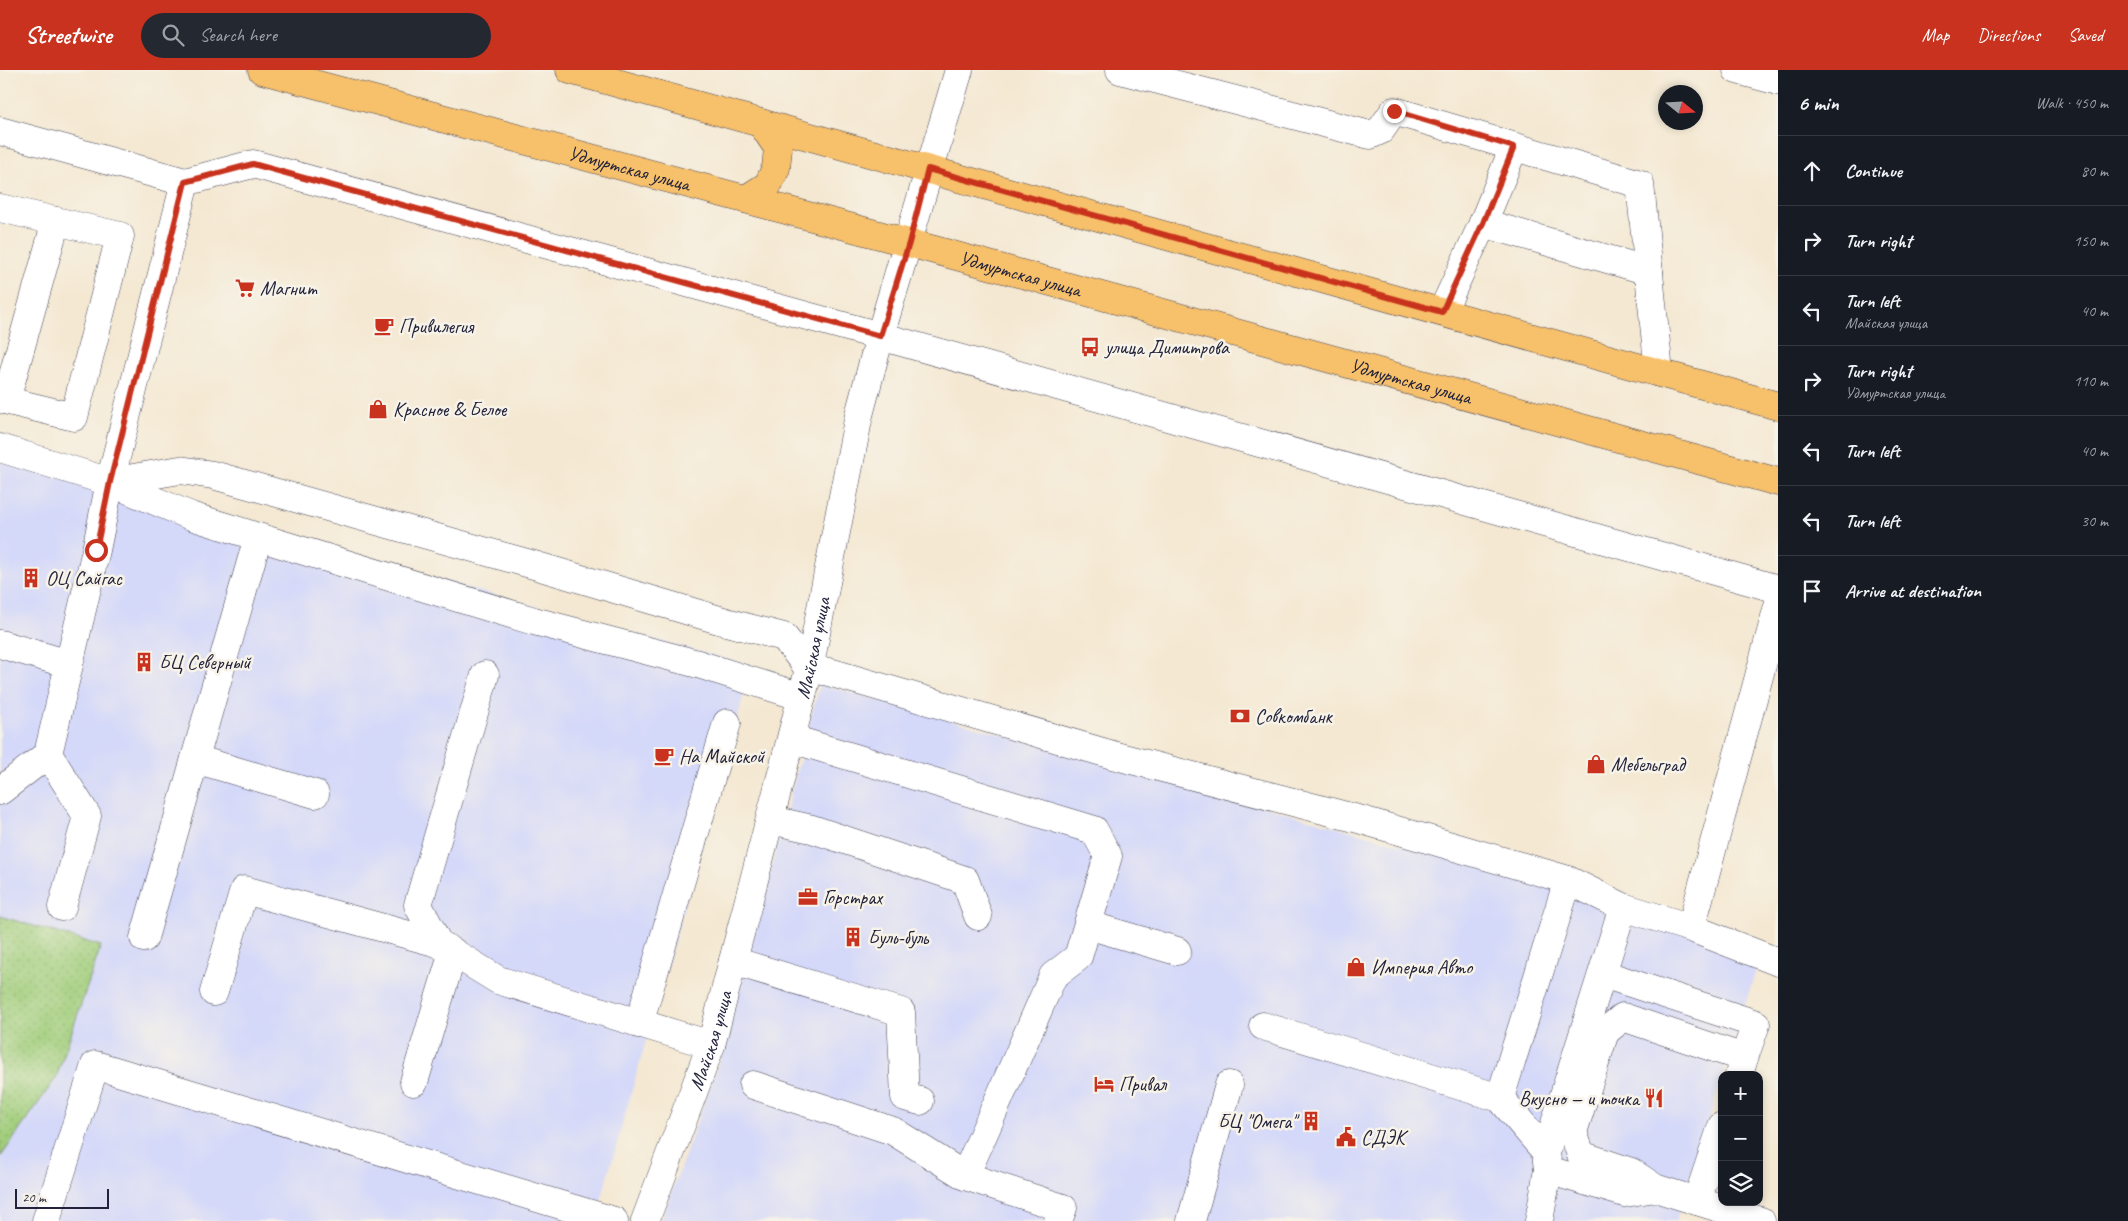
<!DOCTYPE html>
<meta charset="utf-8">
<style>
:root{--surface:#171b24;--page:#242831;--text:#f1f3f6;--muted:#9ea1a6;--line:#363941;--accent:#c8321e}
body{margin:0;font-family:Caveat,sans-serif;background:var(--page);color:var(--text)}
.controls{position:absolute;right:15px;bottom:15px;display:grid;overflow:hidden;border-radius:10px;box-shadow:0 2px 8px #0003}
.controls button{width:45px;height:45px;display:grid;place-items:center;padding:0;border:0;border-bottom:1px solid var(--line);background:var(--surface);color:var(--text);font:25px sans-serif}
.compass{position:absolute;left:1658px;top:15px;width:45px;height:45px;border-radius:50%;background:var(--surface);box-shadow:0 2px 8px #0003;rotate:108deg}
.scale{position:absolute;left:15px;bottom:12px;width:94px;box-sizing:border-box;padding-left:5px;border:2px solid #22223b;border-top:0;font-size:14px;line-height:18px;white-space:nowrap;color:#22223b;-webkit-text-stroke:4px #f7f3e8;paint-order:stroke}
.stop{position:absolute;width:15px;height:15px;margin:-11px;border:4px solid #c8321e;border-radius:50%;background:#fff}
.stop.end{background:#c8321e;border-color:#fff;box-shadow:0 1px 5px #0008}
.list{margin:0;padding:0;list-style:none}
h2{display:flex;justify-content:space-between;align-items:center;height:65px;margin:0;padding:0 20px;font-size:21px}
h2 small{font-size:16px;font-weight:400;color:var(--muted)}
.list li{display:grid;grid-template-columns:32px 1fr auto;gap:15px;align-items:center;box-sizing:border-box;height:70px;padding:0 20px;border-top:1px solid var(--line)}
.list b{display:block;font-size:19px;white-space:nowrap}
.list p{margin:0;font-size:16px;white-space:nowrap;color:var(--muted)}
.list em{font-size:16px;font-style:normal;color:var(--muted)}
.icon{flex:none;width:28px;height:28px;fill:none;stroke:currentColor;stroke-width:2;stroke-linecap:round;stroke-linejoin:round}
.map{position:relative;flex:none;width:1778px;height:1151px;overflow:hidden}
header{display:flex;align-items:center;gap:30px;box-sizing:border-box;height:70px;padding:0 25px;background:var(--accent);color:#fff}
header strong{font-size:24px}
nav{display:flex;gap:28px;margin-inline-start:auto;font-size:18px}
.search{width:350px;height:45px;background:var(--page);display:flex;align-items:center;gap:12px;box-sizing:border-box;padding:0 18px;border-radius:28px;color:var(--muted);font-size:19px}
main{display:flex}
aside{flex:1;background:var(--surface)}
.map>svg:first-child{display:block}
.built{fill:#d4d8f9}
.grass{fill:url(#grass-dots);stroke:#62785b}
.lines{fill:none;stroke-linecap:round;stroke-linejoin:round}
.minor-casing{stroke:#424052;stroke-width:29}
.major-casing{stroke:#424052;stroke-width:29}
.minor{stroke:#fff;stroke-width:28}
.major{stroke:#f7c06b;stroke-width:28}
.route{stroke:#c8321e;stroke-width:6}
.labels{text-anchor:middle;stroke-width:5;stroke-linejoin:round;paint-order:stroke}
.street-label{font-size:20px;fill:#22223b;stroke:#f7f3e8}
.poi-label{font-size:20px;fill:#22223b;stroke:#f7f3e8;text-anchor:start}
</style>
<header>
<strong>Streetwise</strong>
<div class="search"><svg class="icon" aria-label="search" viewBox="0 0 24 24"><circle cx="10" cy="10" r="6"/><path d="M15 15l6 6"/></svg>Search here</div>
<nav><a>Map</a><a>Directions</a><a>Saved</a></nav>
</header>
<main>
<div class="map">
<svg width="1778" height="1151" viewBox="0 0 1778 1151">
<defs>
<pattern id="grass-dots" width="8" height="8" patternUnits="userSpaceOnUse" patternTransform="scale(1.25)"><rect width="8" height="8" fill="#a1ce7b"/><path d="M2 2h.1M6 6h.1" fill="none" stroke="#8ab16b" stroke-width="1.8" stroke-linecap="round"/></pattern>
</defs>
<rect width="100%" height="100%" fill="#f7f3e8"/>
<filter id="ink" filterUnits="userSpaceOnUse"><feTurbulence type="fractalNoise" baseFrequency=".02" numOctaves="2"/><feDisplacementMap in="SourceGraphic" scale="10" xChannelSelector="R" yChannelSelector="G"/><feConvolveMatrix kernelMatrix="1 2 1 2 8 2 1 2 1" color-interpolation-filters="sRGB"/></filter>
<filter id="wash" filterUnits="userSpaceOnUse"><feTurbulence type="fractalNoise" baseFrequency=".0096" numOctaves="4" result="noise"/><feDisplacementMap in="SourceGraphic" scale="20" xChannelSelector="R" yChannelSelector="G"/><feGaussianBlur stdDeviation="1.12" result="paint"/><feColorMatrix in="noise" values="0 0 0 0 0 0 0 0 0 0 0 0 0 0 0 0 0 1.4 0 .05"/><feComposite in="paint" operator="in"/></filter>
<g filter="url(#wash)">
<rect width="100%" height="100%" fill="#f4e8d2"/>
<g class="built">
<path d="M 0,391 L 128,424 L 752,596 L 595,1151 L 0,1151 L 0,1088 L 56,1008 L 101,877 L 0,846 Z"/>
<path d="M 820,614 L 1764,875 L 1676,1151 L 661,1151 L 724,978 Z"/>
</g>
<path class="grass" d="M 0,846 L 101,876 L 56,1008 L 0,1088 Z"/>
</g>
<g filter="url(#ink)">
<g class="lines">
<defs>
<g id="minor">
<path d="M 1120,0 L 1370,65 L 1381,60 L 1394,41 L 1640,114 L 1659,303"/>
<path d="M 1737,0 L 1778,11"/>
<path d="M 0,61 L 185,112 L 253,94 L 880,266 L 1778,519"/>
<path d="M 0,138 L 120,166 L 74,347 L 0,329"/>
<path d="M 1483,153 L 1514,77"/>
<path d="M 1442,242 L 1483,153 L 1649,201"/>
<path d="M 6,330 L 56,151"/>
<path d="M 0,378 L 110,412 L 191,446 L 258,467 L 534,551 L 698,594 L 802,627"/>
<path d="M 110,412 L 180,400 L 213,405 L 534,495 L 726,552 L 784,567 L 809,599 L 829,602 L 1116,686 L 1362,750 L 1568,810 L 1623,837 L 1691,858 L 1778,892"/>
<path d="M 0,574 L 69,594"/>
<path d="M 485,605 L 418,835 L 438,873 L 498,910 L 711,975"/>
<path d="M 195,689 L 315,724"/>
<path d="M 0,721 L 48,684"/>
<path d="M 771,750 L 812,759 L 965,810 L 978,846"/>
<path d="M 62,837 L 87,746 L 48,684 L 96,480 L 110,412 L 185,112"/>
<path d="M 1623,837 L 1546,1082 L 1548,1100 L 1625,1123 L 1655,1118"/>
<path d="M 1088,855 L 1177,881"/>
<path d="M 1691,858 L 1778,536"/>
<path d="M 144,868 L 258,467"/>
<path d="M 733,891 L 901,942 L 905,1027 L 920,1031"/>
<path d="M 1603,904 L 1756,954 L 1744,988"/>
<path d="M 214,922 L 244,820 L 438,873"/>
<path d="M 639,954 L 727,653"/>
<path d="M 1263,956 L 1500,1028 L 1546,1082"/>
<path d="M 1739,1005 L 1744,988 L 1623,947 L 1605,962 L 1573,1062 L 1581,1085 L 1631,1102 L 1655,1118 L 1761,1151"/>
<path d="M 414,1012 L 453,882"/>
<path d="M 753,1015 L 893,1061 L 965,1106 L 1053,906 L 1078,887 L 1108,786 L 1094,760 L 792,669"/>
<path d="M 1500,1028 L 1568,810"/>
<path d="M 965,1106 L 1063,1138 L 1058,1151"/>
<path d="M 1697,1131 L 1722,1056"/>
<path d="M 46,1151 L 95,995 L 614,1151"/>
<path id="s1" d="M 645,1151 L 711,975 L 809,599 L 859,345 L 880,266 L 959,0"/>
<path d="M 1191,1151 L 1229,1015"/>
<path d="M 1539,1151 L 1548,1100"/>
</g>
<g id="major">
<path id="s2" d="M 262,0 L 909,173 L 1778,412"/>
<path d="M 570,0 L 1778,336"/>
<path d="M 746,129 L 768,115 L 776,98 L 778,78 L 761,53"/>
</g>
</defs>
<use href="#minor" class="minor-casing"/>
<use href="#major" class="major-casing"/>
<use href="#minor" class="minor"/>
<use href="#major" class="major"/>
</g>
</g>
<g class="lines" filter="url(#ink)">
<path class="route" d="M 96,480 L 110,412 L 185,112 L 253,94 L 880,266 L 909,173 L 928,99 L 1442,242 L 1483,153 L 1514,77 L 1394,41"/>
</g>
<defs>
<symbol id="supermarket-bare" viewBox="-9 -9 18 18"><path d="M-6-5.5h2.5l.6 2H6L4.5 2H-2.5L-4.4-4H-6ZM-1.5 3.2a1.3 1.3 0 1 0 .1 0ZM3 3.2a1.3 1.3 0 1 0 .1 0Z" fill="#c8321e" stroke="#f7f3e8" stroke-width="2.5" paint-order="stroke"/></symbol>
<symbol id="cafe-bare" viewBox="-9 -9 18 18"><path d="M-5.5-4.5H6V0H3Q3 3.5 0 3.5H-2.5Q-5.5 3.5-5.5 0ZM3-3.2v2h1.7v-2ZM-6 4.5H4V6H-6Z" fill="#c8321e" stroke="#f7f3e8" stroke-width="2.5" paint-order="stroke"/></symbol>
<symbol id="bus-bare" viewBox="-9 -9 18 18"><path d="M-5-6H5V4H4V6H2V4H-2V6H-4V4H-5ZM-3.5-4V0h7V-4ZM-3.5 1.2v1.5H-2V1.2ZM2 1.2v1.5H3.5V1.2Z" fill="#c8321e" stroke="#f7f3e8" stroke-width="2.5" paint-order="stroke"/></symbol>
<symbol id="shop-bare" viewBox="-9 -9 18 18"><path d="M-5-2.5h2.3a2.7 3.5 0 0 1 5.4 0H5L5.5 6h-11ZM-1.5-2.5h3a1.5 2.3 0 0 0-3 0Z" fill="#c8321e" stroke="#f7f3e8" stroke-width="2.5" paint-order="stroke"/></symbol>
<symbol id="building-bare" viewBox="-9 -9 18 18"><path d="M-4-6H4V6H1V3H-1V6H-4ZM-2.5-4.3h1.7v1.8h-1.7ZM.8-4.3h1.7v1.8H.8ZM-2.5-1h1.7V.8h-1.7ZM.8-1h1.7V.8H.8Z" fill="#c8321e" stroke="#f7f3e8" stroke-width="2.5" paint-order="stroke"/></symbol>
<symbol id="bank-bare" viewBox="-9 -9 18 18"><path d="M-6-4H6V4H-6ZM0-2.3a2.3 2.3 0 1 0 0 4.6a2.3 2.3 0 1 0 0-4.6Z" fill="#c8321e" stroke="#f7f3e8" stroke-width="2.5" paint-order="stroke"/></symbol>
<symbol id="office-bare" viewBox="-9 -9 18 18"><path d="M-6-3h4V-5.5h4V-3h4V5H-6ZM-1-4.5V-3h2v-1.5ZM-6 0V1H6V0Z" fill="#c8321e" stroke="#f7f3e8" stroke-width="2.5" paint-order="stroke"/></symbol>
<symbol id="hotel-bare" viewBox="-9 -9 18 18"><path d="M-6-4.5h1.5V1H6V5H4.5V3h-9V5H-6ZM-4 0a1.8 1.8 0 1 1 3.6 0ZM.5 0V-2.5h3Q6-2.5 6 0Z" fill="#c8321e" stroke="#f7f3e8" stroke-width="2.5" paint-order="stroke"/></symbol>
<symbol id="restaurant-bare" viewBox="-9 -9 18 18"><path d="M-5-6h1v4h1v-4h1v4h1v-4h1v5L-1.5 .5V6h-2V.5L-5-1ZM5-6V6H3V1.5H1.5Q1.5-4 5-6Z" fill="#c8321e" stroke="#f7f3e8" stroke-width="2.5" paint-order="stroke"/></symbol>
<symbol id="civic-bare" viewBox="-9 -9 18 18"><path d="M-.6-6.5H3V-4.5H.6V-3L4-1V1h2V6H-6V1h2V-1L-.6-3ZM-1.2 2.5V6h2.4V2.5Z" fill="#c8321e" stroke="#f7f3e8" stroke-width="2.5" paint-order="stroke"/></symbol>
</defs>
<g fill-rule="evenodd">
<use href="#supermarket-bare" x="231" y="204" width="28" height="28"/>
<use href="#cafe-bare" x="370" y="242" width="28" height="28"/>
<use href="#bus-bare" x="1076" y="263" width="28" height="28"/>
<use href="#shop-bare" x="364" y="325" width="28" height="28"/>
<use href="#building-bare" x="17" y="494" width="28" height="28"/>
<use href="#building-bare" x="130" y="578" width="28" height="28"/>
<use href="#bank-bare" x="1226" y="632" width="28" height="28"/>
<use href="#cafe-bare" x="650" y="672" width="28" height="28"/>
<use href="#shop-bare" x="1582" y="680" width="28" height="28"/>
<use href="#office-bare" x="794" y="813" width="28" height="28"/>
<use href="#building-bare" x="839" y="853" width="28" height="28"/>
<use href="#shop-bare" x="1342" y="883" width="28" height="28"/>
<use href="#hotel-bare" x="1090" y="1000" width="28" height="28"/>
<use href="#restaurant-bare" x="1640" y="1014" width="28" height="28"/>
<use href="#building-bare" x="1297" y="1037" width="28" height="28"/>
<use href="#civic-bare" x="1332" y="1053" width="28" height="28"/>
</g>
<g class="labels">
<g class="street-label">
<text dy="7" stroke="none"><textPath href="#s2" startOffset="380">Удмуртская улица</textPath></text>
<text dy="7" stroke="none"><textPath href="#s2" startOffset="785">Удмуртская улица</textPath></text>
<text dy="7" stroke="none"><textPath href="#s2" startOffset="1190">Удмуртская улица</textPath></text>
<text dy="7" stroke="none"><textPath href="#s1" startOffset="598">Майская улица</textPath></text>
<text dy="7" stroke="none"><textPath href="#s1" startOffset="192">Майская улица</textPath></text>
</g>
<g class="poi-label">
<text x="260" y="225">Магнит</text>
<text x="399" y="263">Привилегия</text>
<text x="1105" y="284">улица Димитрова</text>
<text x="393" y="346">Красное &amp; Белое</text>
<text x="46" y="515">ОЦ Сайгас</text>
<text x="159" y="599">БЦ Северный</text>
<text x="1255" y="653">Совкомбанк</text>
<text x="679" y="693">На Майской</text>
<text x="1611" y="701">Мебельград</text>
<text x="823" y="834">Горстрах</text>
<text x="868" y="874">Буль-буль</text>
<text x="1371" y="904">Империя Авто</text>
<text x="1119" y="1021">Привал</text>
<text x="1639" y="1035" text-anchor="end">Вкусно — и точка</text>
<text x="1296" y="1058" text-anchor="end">БЦ "Омега"</text>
<text x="1361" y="1074">СДЭК</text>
</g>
</g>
</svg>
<div class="controls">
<button>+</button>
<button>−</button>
<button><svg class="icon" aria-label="layers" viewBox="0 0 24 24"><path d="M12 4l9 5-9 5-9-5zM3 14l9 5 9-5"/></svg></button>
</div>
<svg class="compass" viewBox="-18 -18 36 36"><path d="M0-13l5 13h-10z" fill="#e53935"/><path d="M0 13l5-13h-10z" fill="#9ea1a6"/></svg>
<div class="scale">20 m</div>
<div class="stop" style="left:96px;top:480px"></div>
<div class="stop end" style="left:1394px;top:41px"></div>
</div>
<aside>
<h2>6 min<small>Walk · 450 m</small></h2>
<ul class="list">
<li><svg class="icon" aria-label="ahead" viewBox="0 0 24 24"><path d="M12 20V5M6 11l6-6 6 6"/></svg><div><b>Continue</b></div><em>80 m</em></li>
<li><svg class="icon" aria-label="right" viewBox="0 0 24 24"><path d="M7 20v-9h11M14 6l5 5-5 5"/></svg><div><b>Turn right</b></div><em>150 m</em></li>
<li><svg class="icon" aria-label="left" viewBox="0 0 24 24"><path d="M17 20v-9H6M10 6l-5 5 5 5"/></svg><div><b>Turn left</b><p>Майская улица</p></div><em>40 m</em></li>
<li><svg class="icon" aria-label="right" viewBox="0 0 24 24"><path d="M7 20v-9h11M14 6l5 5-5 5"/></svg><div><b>Turn right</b><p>Удмуртская улица</p></div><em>110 m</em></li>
<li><svg class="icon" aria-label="left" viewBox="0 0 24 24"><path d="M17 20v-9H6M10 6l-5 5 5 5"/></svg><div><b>Turn left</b></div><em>40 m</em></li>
<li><svg class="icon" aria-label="left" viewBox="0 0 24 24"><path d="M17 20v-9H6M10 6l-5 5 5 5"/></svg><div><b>Turn left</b></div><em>30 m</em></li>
<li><svg class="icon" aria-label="arrive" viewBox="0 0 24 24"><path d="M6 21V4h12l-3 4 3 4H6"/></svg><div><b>Arrive at destination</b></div></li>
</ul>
</aside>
</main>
